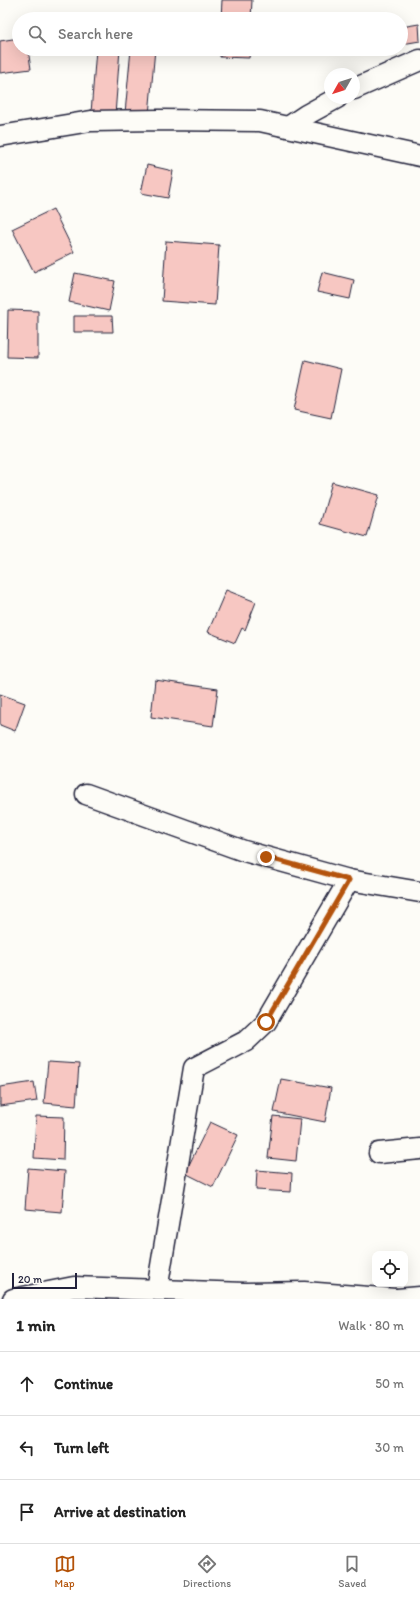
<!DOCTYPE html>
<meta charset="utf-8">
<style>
:root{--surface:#fff;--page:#f2f2f2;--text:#222;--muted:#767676;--line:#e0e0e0;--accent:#b45309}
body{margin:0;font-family:Itim,sans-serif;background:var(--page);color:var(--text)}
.controls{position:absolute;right:12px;bottom:12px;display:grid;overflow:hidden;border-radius:8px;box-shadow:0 4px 16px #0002}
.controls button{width:36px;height:36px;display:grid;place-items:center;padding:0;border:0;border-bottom:1px solid var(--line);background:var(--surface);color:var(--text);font:20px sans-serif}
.compass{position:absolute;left:324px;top:68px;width:36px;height:36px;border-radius:50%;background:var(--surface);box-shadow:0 4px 16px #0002;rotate:231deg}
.scale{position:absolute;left:12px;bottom:10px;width:65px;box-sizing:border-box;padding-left:4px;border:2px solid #22223b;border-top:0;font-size:11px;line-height:14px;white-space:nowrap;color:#22223b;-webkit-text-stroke:3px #fdfcf7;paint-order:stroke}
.stop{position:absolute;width:12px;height:12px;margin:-9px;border:3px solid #b45309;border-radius:50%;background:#fff}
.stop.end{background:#b45309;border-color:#fff;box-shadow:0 1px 4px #0008}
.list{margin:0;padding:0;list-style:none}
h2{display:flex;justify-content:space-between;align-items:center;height:52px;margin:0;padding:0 16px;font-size:17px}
h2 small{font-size:13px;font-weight:400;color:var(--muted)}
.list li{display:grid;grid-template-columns:26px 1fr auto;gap:12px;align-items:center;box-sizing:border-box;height:64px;padding:0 16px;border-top:1px solid var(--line)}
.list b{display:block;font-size:15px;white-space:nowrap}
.list em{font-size:13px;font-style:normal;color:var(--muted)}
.icon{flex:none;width:22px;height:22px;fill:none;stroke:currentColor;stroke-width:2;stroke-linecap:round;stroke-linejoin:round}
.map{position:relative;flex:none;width:420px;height:1299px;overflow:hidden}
.search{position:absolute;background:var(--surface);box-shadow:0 4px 16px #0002;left:12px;right:12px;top:12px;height:44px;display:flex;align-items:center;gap:10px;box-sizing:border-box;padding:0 14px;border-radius:22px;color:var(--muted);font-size:15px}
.sheet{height:244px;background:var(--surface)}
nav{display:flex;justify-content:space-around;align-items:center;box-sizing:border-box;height:56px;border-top:1px solid var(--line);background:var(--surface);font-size:11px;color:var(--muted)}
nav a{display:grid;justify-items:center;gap:2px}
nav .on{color:var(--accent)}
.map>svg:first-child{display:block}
.building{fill:#f7c7c2;stroke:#22223b}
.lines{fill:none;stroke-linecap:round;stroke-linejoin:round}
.street-casing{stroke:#22223b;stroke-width:23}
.street{stroke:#fdfcf7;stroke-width:20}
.route{stroke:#b45309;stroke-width:5}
</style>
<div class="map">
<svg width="420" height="1299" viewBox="0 0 420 1299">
<rect width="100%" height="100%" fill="#fdfcf7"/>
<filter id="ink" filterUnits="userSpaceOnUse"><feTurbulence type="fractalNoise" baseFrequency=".025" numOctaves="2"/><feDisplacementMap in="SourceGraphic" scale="8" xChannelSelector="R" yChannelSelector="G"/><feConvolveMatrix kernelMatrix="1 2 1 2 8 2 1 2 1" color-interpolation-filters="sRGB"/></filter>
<g filter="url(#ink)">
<g class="building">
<path d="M 222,0 L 252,0 L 251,19 L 221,19 Z"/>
<path d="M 419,24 L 420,41 L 402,44 L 401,27 Z"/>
<path d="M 19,38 L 19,49 L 28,49 L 31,69 L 0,73 L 0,41 Z"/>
<path d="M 96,49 L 120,49 L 115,115 L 91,113 Z"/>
<path d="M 131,49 L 155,49 L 149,115 L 125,113 Z"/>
<path d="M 220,49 L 250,49 L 249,58 L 220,57 Z"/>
<path d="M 147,165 L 173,171 L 168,198 L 141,193 Z"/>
<path d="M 53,209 L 74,252 L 34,272 L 12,229 Z"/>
<path d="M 166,241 L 219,245 L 215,305 L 162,301 Z"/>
<path d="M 322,272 L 354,280 L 350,299 L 317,292 Z"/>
<path d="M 75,273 L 115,281 L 109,311 L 69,302 Z"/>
<path d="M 8,310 L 38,311 L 38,358 L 7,357 Z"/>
<path d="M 74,316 L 112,316 L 113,332 L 74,332 Z"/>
<path d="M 305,360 L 341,369 L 331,418 L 294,410 Z"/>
<path d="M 332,482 L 379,495 L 367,537 L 320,524 Z"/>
<path d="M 226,590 L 256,602 L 245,630 L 242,628 L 235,643 L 208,632 Z"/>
<path d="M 155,680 L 218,689 L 213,726 L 151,717 Z"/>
<path d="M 0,694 L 25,703 L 15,731 L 0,725 Z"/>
<path d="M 48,1062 L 79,1064 L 76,1106 L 44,1103 Z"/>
<path d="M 281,1079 L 331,1088 L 325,1122 L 274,1112 Z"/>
<path d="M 34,1082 L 37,1101 L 0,1106 L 0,1087 Z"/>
<path d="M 36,1116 L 64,1117 L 63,1160 L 34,1158 Z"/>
<path d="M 273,1116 L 300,1119 L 296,1161 L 268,1158 Z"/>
<path d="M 210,1122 L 238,1135 L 213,1187 L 185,1173 Z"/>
<path d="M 28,1168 L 65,1171 L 62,1212 L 25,1209 Z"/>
<path d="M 257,1170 L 292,1173 L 291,1192 L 256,1190 Z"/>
</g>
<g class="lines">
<defs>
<g id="street">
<path d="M 354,89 L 420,60"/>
<path d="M 288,127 L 306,115 L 337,98"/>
<path d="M 0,136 L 91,121 L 159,120 L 260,121 L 420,156"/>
<path d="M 86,794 L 244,851 L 349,880 L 420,892"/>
<path d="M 379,1153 L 420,1149"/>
<path d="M 157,1290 L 194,1068 L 246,1041 L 266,1022 L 349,880"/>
<path d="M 13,1299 L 74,1287 L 245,1293 L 304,1292 L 395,1299"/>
<path d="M 397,1299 L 420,1297"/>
</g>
</defs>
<use href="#street" class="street-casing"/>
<use href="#street" class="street"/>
</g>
</g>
<g class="lines" filter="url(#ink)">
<path class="route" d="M 266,1022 L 349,880 L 266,857"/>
</g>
</svg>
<div class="controls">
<button><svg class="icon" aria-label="locate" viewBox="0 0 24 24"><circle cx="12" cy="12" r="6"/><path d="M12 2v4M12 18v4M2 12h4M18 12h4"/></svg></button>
</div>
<svg class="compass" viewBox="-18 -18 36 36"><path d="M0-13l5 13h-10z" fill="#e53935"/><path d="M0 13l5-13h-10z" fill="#767676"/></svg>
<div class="scale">20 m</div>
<div class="stop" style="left:266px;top:1022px"></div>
<div class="stop end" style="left:266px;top:857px"></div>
<div class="search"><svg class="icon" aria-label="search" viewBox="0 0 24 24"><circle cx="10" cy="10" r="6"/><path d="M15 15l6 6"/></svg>Search here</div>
</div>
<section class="sheet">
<h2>1 min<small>Walk · 80 m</small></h2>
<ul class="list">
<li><svg class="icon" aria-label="ahead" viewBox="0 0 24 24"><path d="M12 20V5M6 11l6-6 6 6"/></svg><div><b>Continue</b></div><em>50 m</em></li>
<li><svg class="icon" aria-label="left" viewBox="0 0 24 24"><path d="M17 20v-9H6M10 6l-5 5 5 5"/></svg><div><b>Turn left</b></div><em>30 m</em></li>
<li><svg class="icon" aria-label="arrive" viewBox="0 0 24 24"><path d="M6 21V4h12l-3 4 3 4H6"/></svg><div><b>Arrive at destination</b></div></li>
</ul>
</section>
<nav>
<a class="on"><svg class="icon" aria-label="map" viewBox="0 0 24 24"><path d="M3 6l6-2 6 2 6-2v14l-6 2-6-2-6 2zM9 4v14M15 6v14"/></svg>Map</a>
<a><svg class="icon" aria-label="directions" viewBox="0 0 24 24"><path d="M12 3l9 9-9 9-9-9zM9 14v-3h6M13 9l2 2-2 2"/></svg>Directions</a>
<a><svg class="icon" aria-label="saved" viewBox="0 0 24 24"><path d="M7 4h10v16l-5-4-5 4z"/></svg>Saved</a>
</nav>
